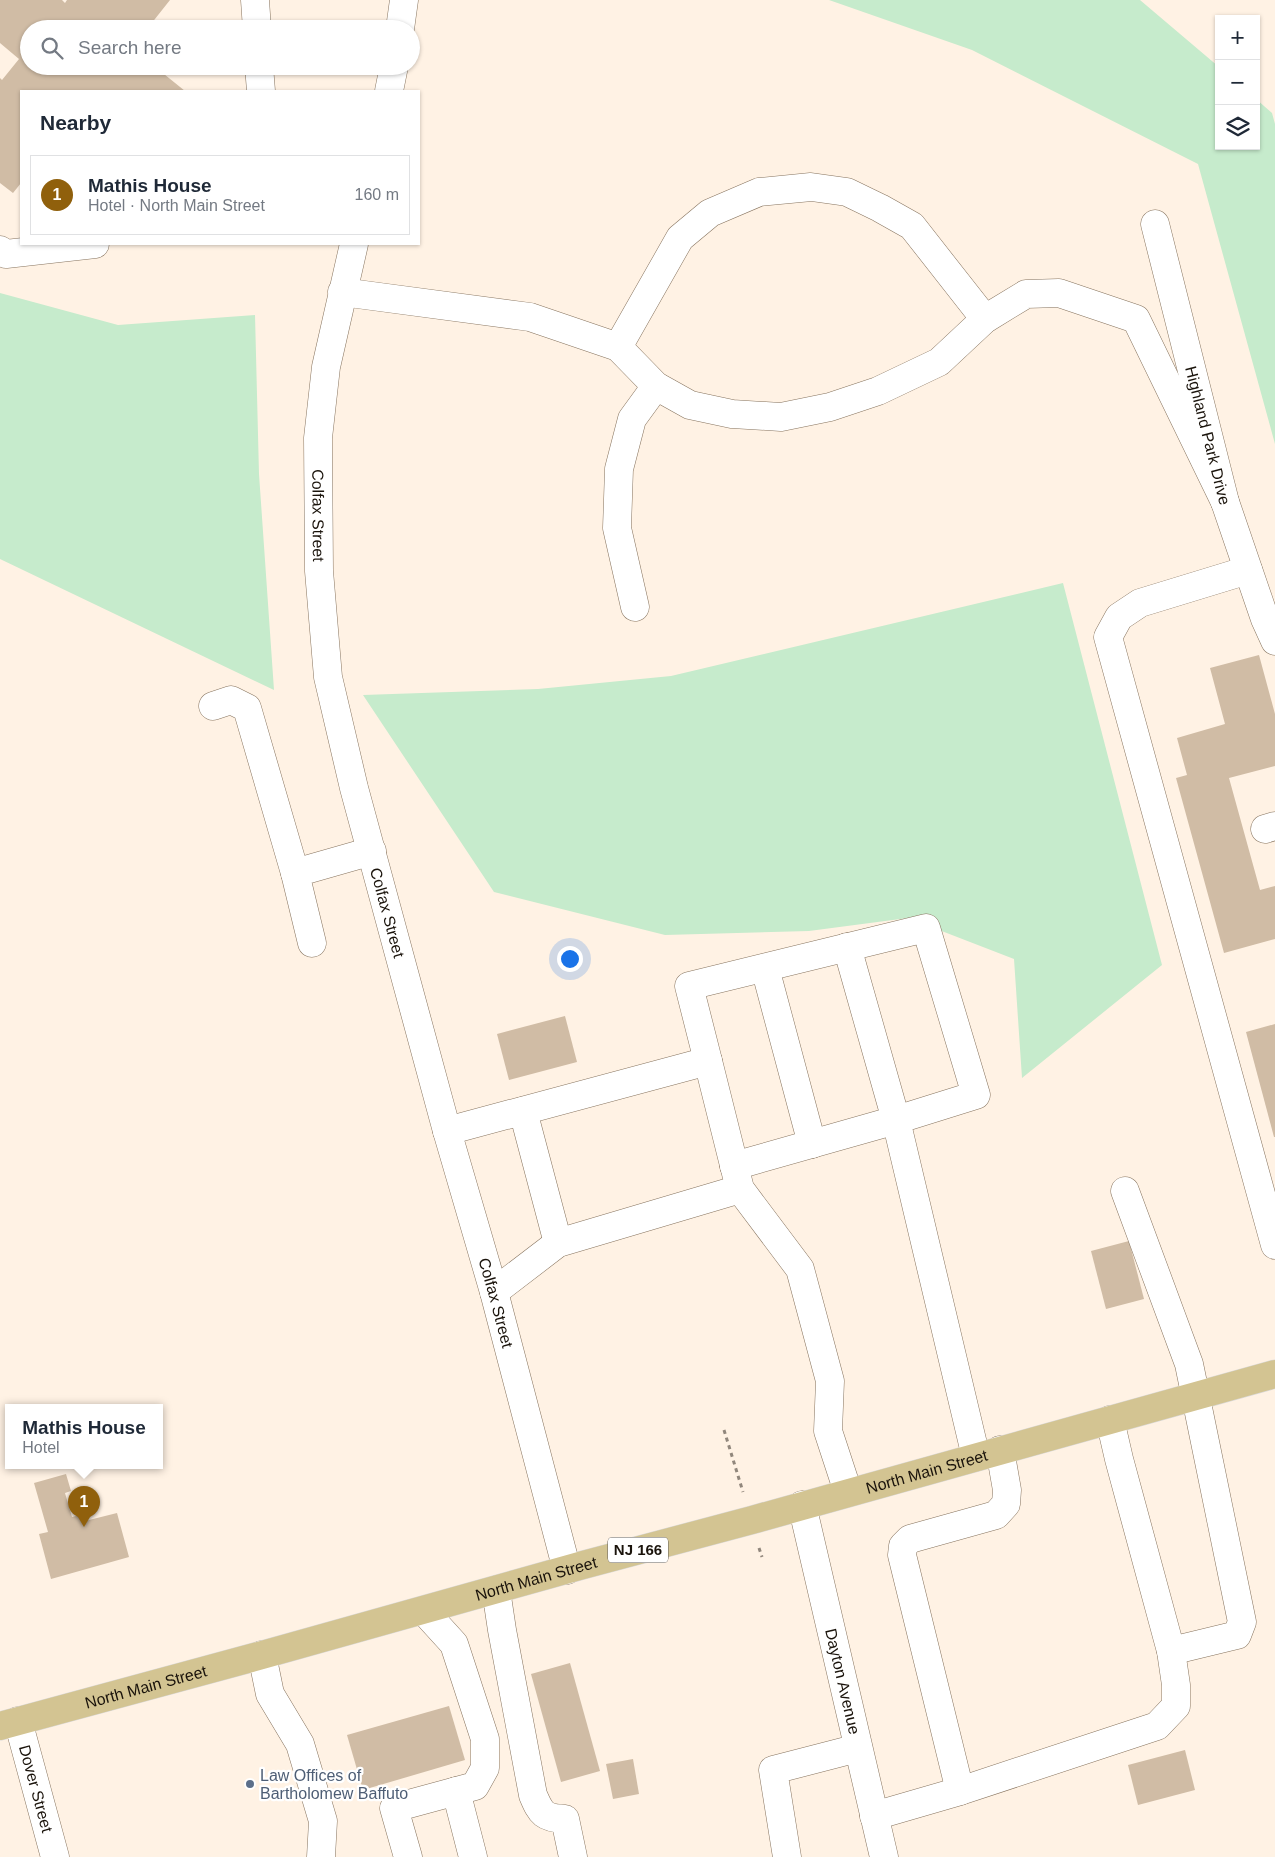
<!DOCTYPE html>
<meta charset="utf-8">
<style>
:root{--surface:#fff;--page:#f2f2f3;--text:#1f2937;--muted:#747a83;--line:#e0e1e3;--accent:#90600c}
body{margin:0;font-family:Helvetica,sans-serif;background:var(--page);color:var(--text)}
.controls{position:absolute;right:15px;top:15px;display:grid;overflow:hidden;border-radius:0px;box-shadow:0 1px 4px #0004}
.controls button{width:45px;height:45px;display:grid;place-items:center;padding:0;border:0;border-bottom:1px solid var(--line);background:var(--surface);color:var(--text);font:25px sans-serif}
.you{position:absolute;left:569px;top:958px;width:18px;height:18px;margin:-12px;border:4px solid #fff;border-radius:50%;background:#1a73e8;box-shadow:0 0 0 8px #1a73e833}
.badge{display:grid;place-items:center;width:32px;height:32px;border-radius:50%;background:var(--accent);color:#fff;font-size:16px;font-weight:700}
.pin{position:absolute;translate:-50% -41px;filter:drop-shadow(0 1px 2px #0008)}
.pin::after{content:'';position:absolute;top:26px;width:18px;height:15px;background:inherit;clip-path:polygon(0 0,100% 0,50% 100%)}
.popup{position:absolute;left:5px;top:1404px;width:158px;height:65px;box-sizing:border-box;display:grid;place-content:center;border-radius:0px;background:var(--surface);filter:drop-shadow(0 1px 4px #0005);font-size:16px;white-space:nowrap;color:var(--muted)}
.popup b{font-size:19px;color:var(--text)}
.popup::after{content:'';position:absolute;left:50%;top:100%;margin-left:-10px;border:10px solid transparent;border-top-color:var(--surface)}
.list{margin:0;padding:0;list-style:none}
h2{display:flex;justify-content:space-between;align-items:center;height:65px;margin:0;padding:0 20px;font-size:21px}
h2 small{font-size:16px;font-weight:400;color:var(--muted)}
.list li{display:grid;grid-template-columns:32px 1fr auto;gap:15px;align-items:center;box-sizing:border-box;height:80px;margin:0 10px 10px;padding:0 10px;border:1px solid var(--line);border-radius:0px}
.list b{display:block;font-size:19px;white-space:nowrap}
.list p{margin:0;font-size:16px;white-space:nowrap;color:var(--muted)}
.list em{font-size:16px;font-style:normal;color:var(--muted)}
.icon{flex:none;width:28px;height:28px;fill:none;stroke:currentColor;stroke-width:2;stroke-linecap:round;stroke-linejoin:round}
.map{position:relative;flex:none;width:1275px;height:1857px;overflow:hidden}
.search{position:absolute;background:var(--surface);box-shadow:0 1px 4px #0004;left:20px;top:20px;width:400px;height:55px;display:flex;align-items:center;gap:12px;box-sizing:border-box;padding:0 18px;border-radius:28px;color:var(--muted);font-size:19px}
.panel{position:absolute;background:var(--surface);box-shadow:0 1px 4px #0004;left:20px;top:90px;width:400px;height:155px;border-radius:0px}
.map>svg:first-child{display:block}
.green{fill:#c6ebcc}
.building{fill:#d0bca5}
.lines{fill:none;stroke-linecap:round;stroke-linejoin:round}
.minor-casing{stroke:#87745f;stroke-width:29}
.major-casing{stroke:#dad9d8;stroke-width:29}
.path{stroke:#91877c;stroke-width:3;stroke-dasharray:4 4;stroke-linecap:butt}
.minor{stroke:#fff;stroke-width:28}
.major{stroke:#d3c492;stroke-width:28}
.service-dot{fill:#5c6f8a;stroke:#fff;stroke-width:2}
.labels{text-anchor:middle;stroke-width:4.5;stroke-linejoin:round;paint-order:stroke}
.shield{fill:#fff;stroke:#5f5a54;stroke-width:1}
.shield-label{font-size:15px;font-weight:bold;fill:#1a130b}
.street-label{font-size:16px;fill:#1a130b;stroke:#fff}
.service-label{font-size:16px;fill:#4e5e75;stroke:#fff;text-anchor:start}
</style>
<div class="map">
<svg width="1275" height="1857" viewBox="0 0 1275 1857">
<rect width="100%" height="100%" fill="#fff2e4"/>
<g class="green">
<path d="M 829,0 L 1140,0 L 1219,67 L 1219,146 L 1256,146 L 1256,99 L 1272,113 L 1275,124 L 1275,444 L 1198,164 L 972,50 Z"/>
<path d="M 0,293 L 118,325 L 255,315 L 259,474 L 274,690 L 0,559 Z"/>
<path d="M 1063,583 L 1162,965 L 1022,1078 L 1014,959 L 908,918 L 809,931 L 665,935 L 494,892 L 363,695 L 538,689 L 671,676 Z"/>
</g>
<g class="building">
<path d="M 0,0 L 62,0 L 65,3 L 67,0 L 170,0 L 147,29 L 29,29 L 29,66 L 154,66 L 185,91 L 21,91 L 21,183 L 13,193 L 0,183 L 0,78 L 2,80 L 19,59 L 0,43 Z"/>
<path d="M 1259,655 L 1275,714 L 1275,766 L 1229,778 L 1260,890 L 1275,886 L 1275,939 L 1224,953 L 1176,778 L 1187,775 L 1177,738 L 1225,724 L 1210,668 Z"/>
<path d="M 565,1016 L 577,1062 L 509,1080 L 497,1034 Z"/>
<path d="M 1275,1024 L 1275,1137 L 1274,1137 L 1246,1032 Z"/>
<path d="M 1129,1241 L 1144,1299 L 1106,1309 L 1091,1251 Z"/>
<path d="M 66,1474 L 71,1491 L 65,1493 L 72,1517 L 80,1515 L 81,1522 L 117,1513 L 129,1557 L 51,1579 L 39,1534 L 48,1532 L 34,1483 Z"/>
<path d="M 570,1663 L 600,1771 L 561,1782 L 531,1674 Z"/>
<path d="M 449,1706 L 465,1760 L 363,1790 L 347,1735 Z"/>
<path d="M 1185,1750 L 1195,1790 L 1138,1805 L 1128,1765 Z"/>
<path d="M 633,1759 L 639,1794 L 613,1799 L 606,1764 Z"/>
</g>
<g class="lines">
<defs>
<g id="minor">
<path d="M 255,0 L 257,29"/>
<path d="M 400,29 L 404,0"/>
<path d="M 259,66 L 261,91"/>
<path d="M 389,91 L 394,66"/>
<path id="s1" d="M 1155,224 L 1225,502 L 1265,619 L 1275,641"/>
<path id="s2" d="M 354,244 L 326,367 L 318,438 L 319,571 L 328,677 L 354,788 L 447,1131 L 494,1292 L 567,1570"/>
<path d="M 0,250 L 6,254 L 95,244"/>
<path d="M 342,292 L 530,317 L 618,347 L 656,386 L 690,405 L 732,414 L 781,417 L 830,407 L 878,391 L 939,362 L 985,319 L 1026,294 L 1059,293 L 1136,319 L 1225,502"/>
<path d="M 618,347 L 680,238 L 710,213 L 759,192 L 811,187 L 847,192 L 880,208 L 912,226 L 985,319"/>
<path d="M 1248,570 L 1140,603 L 1119,617 L 1108,637 L 1275,1245"/>
<path d="M 635,607 L 617,528 L 619,469 L 632,419 L 656,386"/>
<path d="M 213,706 L 231,700 L 247,708 L 295,873"/>
<path d="M 1265,829 L 1275,826"/>
<path d="M 312,943 L 295,873 L 372,851"/>
<path d="M 765,968 L 812,1144"/>
<path d="M 708,1061 L 740,1189 L 800,1269 L 830,1381 L 828,1431 L 848,1492"/>
<path d="M 523,1111 L 558,1243"/>
<path d="M 447,1131 L 708,1061 L 689,986 L 926,928 L 976,1095 L 896,1120 L 976,1457"/>
<path d="M 734,1166 L 896,1120 L 847,947"/>
<path d="M 1125,1191 L 1189,1364 L 1242,1622 L 1237,1635 L 1171,1651"/>
<path d="M 494,1292 L 558,1243 L 740,1189"/>
<path id="s3" d="M 802,1505 L 884,1857"/>
<path d="M 496,1590 L 502,1630 L 533,1795 C 541,1814 544,1818 565,1819 L 573,1857"/>
<path d="M 262,1655 L 270,1694 L 300,1744 L 323,1821 L 321,1857"/>
<path id="s4" d="M 18,1721 L 55,1857"/>
<path d="M 456,1791 L 473,1857"/>
<path d="M 960,1791 L 902,1555 L 903,1546 L 910,1539 L 996,1515 L 1006,1504 L 1007,1490 L 1000,1450"/>
<path d="M 874,1816 L 960,1791 L 1157,1726 L 1176,1706 L 1176,1685 L 1171,1651 L 1119,1459 L 1110,1420"/>
<path d="M 408,1857 L 394,1808 L 475,1786 L 485,1768 L 485,1739 L 454,1644 L 424,1611"/>
<path d="M 787,1857 L 773,1770 L 858,1748"/>
</g>
<g id="major">
<path id="s5" d="M 0,1726 L 262,1655 L 583,1565 L 752,1520 L 1275,1374"/>
</g>
</defs>
<use href="#minor" class="minor-casing"/>
<use href="#major" class="major-casing"/>
<g class="path">
<path d="M 724,1430 L 743,1492"/>
<path d="M 759,1548 L 762,1557"/>
</g>
<use href="#minor" class="minor"/>
<use href="#major" class="major"/>
</g>
<circle class="service-dot" cx="250" cy="1784" r="5"/>
<g class="labels">
<rect class="shield" x="608" y="1537.5" width="60" height="25" rx="4"/>
<g class="shield-label">
<text x="638" y="1555">NJ 166</text>
</g>
<g class="street-label">
<text dy="6" stroke="none"><textPath href="#s1" startOffset="218">Highland Park Drive</textPath></text>
<text dy="6" stroke="none"><textPath href="#s2" startOffset="275">Colfax Street</textPath></text>
<text dy="6" stroke="none"><textPath href="#s2" startOffset="680">Colfax Street</textPath></text>
<text dy="6" stroke="none"><textPath href="#s2" startOffset="1085">Colfax Street</textPath></text>
<text dy="6" stroke="none"><textPath href="#s5" startOffset="961">North Main Street</textPath></text>
<text dy="6" stroke="none"><textPath href="#s5" startOffset="556">North Main Street</textPath></text>
<text dy="6" stroke="none"><textPath href="#s3" startOffset="181">Dayton Avenue</textPath></text>
<text dy="6" stroke="none"><textPath href="#s5" startOffset="151">North Main Street</textPath></text>
<text dy="6" stroke="none"><textPath href="#s4" startOffset="70">Dover Street</textPath></text>
</g>
<g class="service-label">
<text x="260" y="1781">Law Offices of<tspan x="260" dy="18">Bartholomew Baffuto</tspan></text>
</g>
</g>
</svg>
<div class="controls">
<button>+</button>
<button>−</button>
<button><svg class="icon" aria-label="layers" viewBox="0 0 24 24"><path d="M12 4l9 5-9 5-9-5zM3 14l9 5 9-5"/></svg></button>
</div>
<div class="you"></div>
<div class="pin badge" style="left:84px;top:1527px">1</div>
<div class="popup"><b>Mathis House</b>Hotel</div>
<div class="search"><svg class="icon" aria-label="search" viewBox="0 0 24 24"><circle cx="10" cy="10" r="6"/><path d="M15 15l6 6"/></svg>Search here</div>
<section class="panel">
<h2>Nearby<small></small></h2>
<ul class="list">
<li><span class="badge">1</span><div><b>Mathis House</b><p>Hotel · North Main Street</p></div><em>160 m</em></li>
</ul>
</section>
</div>
